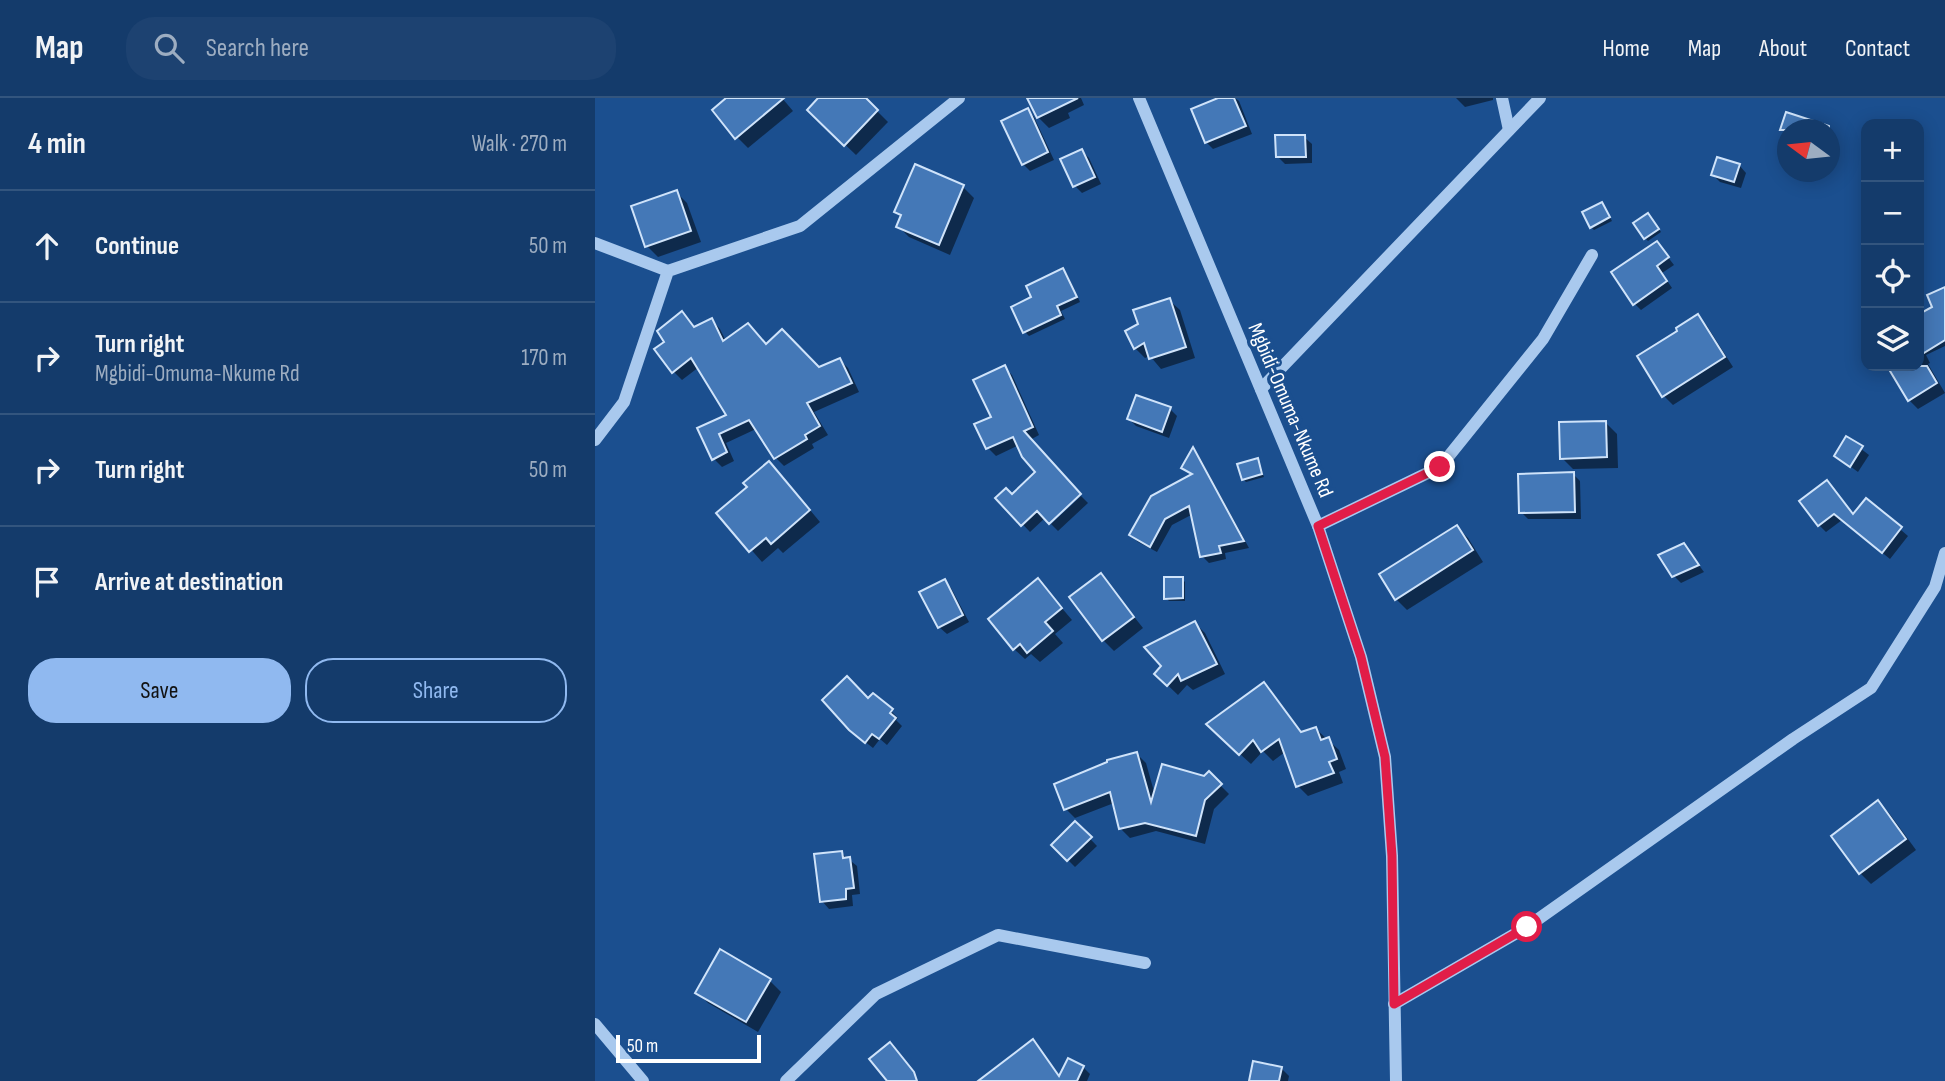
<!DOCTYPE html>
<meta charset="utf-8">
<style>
:root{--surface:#143b6b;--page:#1d4271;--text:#f1f3f6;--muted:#9dadc1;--line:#33557e;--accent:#90b9f0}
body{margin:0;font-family:"Sofia Sans Condensed",sans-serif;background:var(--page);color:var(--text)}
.controls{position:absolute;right:21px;top:21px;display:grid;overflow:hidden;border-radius:14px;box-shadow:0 4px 18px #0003}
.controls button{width:63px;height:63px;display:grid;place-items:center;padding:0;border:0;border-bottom:2px solid var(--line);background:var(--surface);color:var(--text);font:35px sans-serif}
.compass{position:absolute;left:1182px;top:21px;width:63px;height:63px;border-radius:50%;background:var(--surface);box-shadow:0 4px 18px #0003;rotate:285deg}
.scale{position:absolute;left:21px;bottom:18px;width:145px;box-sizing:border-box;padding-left:7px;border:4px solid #fff;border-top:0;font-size:19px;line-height:24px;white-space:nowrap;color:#fff;-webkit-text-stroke:5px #1b4f8f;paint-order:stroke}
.stop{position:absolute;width:21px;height:21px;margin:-16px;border:5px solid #e11d48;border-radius:50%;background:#fff}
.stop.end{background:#e11d48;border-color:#fff;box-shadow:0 2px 7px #0008}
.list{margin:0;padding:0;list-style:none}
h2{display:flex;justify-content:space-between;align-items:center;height:91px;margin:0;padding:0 28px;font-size:30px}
h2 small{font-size:23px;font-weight:400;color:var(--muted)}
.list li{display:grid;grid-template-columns:46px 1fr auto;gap:21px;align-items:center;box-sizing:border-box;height:112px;padding:0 28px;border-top:2px solid var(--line)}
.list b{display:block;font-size:26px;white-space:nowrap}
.list p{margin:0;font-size:23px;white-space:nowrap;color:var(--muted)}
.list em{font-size:23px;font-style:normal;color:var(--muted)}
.actions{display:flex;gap:14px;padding:21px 28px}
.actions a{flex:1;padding:16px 0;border:2px solid var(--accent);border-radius:28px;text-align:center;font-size:24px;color:var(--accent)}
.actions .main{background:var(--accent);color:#111}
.icon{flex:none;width:38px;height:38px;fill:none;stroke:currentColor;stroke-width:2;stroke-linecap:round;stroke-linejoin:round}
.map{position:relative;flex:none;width:1350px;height:983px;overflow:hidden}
header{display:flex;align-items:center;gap:42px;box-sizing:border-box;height:98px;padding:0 35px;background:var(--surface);border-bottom:2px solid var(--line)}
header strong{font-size:33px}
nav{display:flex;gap:38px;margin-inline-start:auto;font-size:24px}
.search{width:490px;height:63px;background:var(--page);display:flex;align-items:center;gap:18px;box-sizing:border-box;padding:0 24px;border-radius:28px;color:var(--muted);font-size:26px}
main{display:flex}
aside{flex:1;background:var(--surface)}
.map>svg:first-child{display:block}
.shadow{fill:#0007}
.building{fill:#4478b7;stroke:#cfe3fa;stroke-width:2}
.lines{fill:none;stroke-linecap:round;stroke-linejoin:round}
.minor{stroke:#a9c9ee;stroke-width:12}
.route{stroke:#e11d48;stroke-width:9}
.labels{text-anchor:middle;stroke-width:7;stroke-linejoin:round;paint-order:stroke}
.street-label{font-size:21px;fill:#fff;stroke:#1b4f8f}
</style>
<header>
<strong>Map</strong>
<div class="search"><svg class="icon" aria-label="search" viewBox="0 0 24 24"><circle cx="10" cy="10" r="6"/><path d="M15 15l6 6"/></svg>Search here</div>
<nav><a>Home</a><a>Map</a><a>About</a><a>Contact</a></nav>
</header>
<main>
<aside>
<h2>4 min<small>Walk · 270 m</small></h2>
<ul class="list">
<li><svg class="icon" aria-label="ahead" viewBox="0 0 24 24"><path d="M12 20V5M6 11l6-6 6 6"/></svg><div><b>Continue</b></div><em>50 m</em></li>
<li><svg class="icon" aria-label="right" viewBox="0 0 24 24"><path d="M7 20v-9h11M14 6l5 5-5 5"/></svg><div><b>Turn right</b><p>Mgbidi-Omuma-Nkume Rd</p></div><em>170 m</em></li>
<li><svg class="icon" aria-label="right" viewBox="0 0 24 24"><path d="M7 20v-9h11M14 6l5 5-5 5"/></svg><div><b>Turn right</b></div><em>50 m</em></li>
<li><svg class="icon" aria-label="arrive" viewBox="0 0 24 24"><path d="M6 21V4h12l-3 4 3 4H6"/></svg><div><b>Arrive at destination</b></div></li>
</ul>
<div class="actions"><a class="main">Save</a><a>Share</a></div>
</aside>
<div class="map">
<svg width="1350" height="983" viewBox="0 0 1350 983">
<rect width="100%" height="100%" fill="#1b4f8f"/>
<g class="shadow">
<path d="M 134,0 L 187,0 L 198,13 L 153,50 L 142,39 Z"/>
<path d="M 226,0 L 269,0 L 293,24 L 261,57 L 214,12 Z"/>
<path d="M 434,0 L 486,0 L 489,7 L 473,15 L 475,20 L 454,30 L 443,19 Z"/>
<path d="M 628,0 L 640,0 L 644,3 L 657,36 L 618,51 L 611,44 Z"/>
<path d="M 861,0 L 898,0 L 898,2 L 870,9 Z"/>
<path d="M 432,12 L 439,19 L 459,62 L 435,73 L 428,66 Z"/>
<path d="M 709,39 L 717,46 L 717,65 L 690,66 L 683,59 Z"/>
<path d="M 487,53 L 494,60 L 506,86 L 487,95 L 480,88 Z"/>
<path d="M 1144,67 L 1151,75 L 1146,90 L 1125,84 L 1118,77 Z"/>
<path d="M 368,89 L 379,100 L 355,157 L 314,139 L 303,128 L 307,119 L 301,113 Z"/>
<path d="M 81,94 L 92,105 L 106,144 L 63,159 L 52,148 Z"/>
<path d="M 1007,106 L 1017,123 L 999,132 L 996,129 Z"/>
<path d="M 1056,120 L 1066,134 L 1053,143 L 1050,140 Z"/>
<path d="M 1062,145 L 1079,167 L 1067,175 L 1077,190 L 1046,212 L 1039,205 Z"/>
<path d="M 468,172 L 472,176 L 485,204 L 466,213 L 470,221 L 434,238 L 430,234 L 438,200 Z"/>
<path d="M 1350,191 L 1350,248 L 1331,257 L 1335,265 L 1333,266 L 1350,295 L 1323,311 L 1314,302 L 1292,268 L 1324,268 L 1324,223 L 1340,210 Z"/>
<path d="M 574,202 L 585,212 L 600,260 L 566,271 L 555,258 L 550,260 L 540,250 L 545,227 Z"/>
<path d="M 87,216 L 100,230 L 117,222 L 125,231 L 131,243 L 172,248 L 224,271 L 245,262 L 253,270 L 264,294 L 219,314 L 233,337 L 217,346 L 219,350 L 189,368 L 181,360 L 161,331 L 131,345 L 139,363 L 127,369 L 119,361 L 104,331 L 133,318 L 104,269 L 87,282 L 79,274 L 71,244 Z"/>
<path d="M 1103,218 L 1112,228 L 1138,269 L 1078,307 L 1069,298 L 1045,259 L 1085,233 Z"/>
<path d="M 409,269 L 417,277 L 444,337 L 435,342 L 484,395 L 454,424 L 450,420 L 435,434 L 403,400 L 411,392 L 417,399 L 443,375 L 429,360 L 424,347 L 401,358 L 393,350 L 382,327 L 398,319 L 381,283 Z"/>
<path d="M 575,311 L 582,318 L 574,340 L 541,328 L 534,321 Z"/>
<path d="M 1011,325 L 1022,336 L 1023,370 L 978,371 L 967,360 Z"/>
<path d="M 1252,340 L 1274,357 L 1263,374 L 1241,358 Z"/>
<path d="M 598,352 L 604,358 L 654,450 L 630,455 L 631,461 L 614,465 L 607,458 L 598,416 L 577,427 L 562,454 L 543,444 L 536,437 L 598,378 L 588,369 Z"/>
<path d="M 662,362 L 669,379 L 651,384 L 648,381 Z"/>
<path d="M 185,376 L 225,424 L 188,455 L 183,450 L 167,464 L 124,415 Z"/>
<path d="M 978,376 L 985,383 L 986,421 L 933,421 L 926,414 Z"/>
<path d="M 1232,384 L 1259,417 L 1271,402 L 1313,438 L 1295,461 L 1247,422 L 1231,434 L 1224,427 Z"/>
<path d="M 486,398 L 493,405 L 463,433 L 456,426 Z"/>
<path d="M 862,429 L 873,440 L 888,464 L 812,512 L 801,501 Z"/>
<path d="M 1089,447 L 1109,474 L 1086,485 L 1079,478 Z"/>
<path d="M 506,477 L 548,530 L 519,553 L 508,542 Z"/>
<path d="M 587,481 L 590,484 L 590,503 L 574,503 L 571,500 Z"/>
<path d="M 443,482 L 477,522 L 460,536 L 468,545 L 445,564 L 436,556 L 430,561 L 419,551 Z"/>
<path d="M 349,483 L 356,490 L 374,524 L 352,536 L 344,529 Z"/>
<path d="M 600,525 L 610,535 L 630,576 L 598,592 L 592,587 L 583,597 L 561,576 Z"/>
<path d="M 669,586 L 679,597 L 708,636 L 721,631 L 744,652 L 751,671 L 744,674 L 748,685 L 713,698 L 703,688 L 690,654 L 678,663 L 668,653 L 656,666 L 624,637 Z"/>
<path d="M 274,603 L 296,613 L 303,620 L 301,622 L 307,628 L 292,647 L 285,641 L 278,650 L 264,639 Z"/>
<path d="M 542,656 L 551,665 L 560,697 L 609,680 L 614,676 L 634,696 L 619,711 L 610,746 L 561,733 L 535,740 L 526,731 L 519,705 L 480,720 L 471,711 Z"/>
<path d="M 1283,704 L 1294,715 L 1321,752 L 1276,786 L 1265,775 Z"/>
<path d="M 480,725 L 502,748 L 480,769 L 458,747 Z"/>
<path d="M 246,755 L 262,768 L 265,796 L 257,797 L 258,808 L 234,811 L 227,803 Z"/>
<path d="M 126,854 L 175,883 L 186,894 L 163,934 L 113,905 L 102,894 Z"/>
<path d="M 438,943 L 466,979 L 488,969 L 495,976 L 492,983 L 386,983 Z"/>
<path d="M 687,971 L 694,978 L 693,983 L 655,983 Z"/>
</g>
<g class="building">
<path d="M 131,0 L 189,0 L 140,41 L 117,12 Z"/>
<path d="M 223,0 L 271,0 L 283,12 L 249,48 L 212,12 Z"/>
<path d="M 432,0 L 483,0 L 442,20 Z"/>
<path d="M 623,0 L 639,0 L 651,28 L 610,45 L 596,11 Z"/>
<path d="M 433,10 L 453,54 L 427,67 L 406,23 Z"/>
<path d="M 1191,14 L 1234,28 L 1234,32 L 1185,32 Z"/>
<path d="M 680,37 L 710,37 L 711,59 L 681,59 Z"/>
<path d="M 487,51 L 500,79 L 478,89 L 465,61 Z"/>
<path d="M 1122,59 L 1145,66 L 1139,84 L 1116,77 Z"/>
<path d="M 320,66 L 369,87 L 344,147 L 301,129 L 306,117 L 299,114 Z"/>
<path d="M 82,92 L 96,133 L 50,149 L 36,108 Z"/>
<path d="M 1007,104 L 1015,119 L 995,130 L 987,114 Z"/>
<path d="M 1053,115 L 1064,131 L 1049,141 L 1038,125 Z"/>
<path d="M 1062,143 L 1074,159 L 1062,168 L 1072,183 L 1038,207 L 1016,174 Z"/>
<path d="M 468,170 L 482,199 L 462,208 L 466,217 L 428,235 L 416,209 L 436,199 L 431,188 Z"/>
<path d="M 1350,189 L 1350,242 L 1324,258 L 1324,216 L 1337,209 L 1332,197 Z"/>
<path d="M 575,200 L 591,249 L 554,261 L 549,245 L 539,251 L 530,233 L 543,226 L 538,212 Z"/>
<path d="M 87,213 L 99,229 L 117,220 L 128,243 L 153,225 L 171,246 L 187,231 L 224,269 L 245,260 L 257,285 L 212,305 L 225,328 L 210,337 L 212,341 L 179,361 L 154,322 L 124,336 L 132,354 L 117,362 L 102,330 L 131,317 L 96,260 L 77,275 L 59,251 L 69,244 L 62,233 Z"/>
<path d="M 1103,216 L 1130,259 L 1067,299 L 1042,258 L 1082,233 L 1081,230 Z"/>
<path d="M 410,267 L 438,329 L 429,333 L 486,396 L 454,426 L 442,413 L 426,428 L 400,400 L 411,390 L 417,396 L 440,374 L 427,359 L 418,339 L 391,351 L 379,326 L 396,319 L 378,282 Z"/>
<path d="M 1292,268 L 1332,268 L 1342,285 L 1313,303 Z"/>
<path d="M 541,297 L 576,309 L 567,334 L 532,321 Z"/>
<path d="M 1011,323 L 1012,359 L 965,361 L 964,324 Z"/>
<path d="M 1251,338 L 1268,348 L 1255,369 L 1239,358 Z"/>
<path d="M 598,349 L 649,443 L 624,448 L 626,455 L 605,459 L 594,408 L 570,421 L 555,449 L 534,437 L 556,398 L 597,376 L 586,370 Z"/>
<path d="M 663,360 L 667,376 L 647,382 L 642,366 Z"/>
<path d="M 174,363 L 215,412 L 176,446 L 171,440 L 154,454 L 121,415 L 152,389 L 148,385 Z"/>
<path d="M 979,374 L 980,414 L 924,415 L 923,376 Z"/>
<path d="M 1232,382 L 1258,416 L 1271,400 L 1307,429 L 1287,455 L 1239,416 L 1223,428 L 1204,403 Z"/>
<path d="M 862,427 L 878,452 L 800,502 L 784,476 Z"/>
<path d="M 1089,445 L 1104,467 L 1077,479 L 1063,457 Z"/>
<path d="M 506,475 L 539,519 L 507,543 L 474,499 Z"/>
<path d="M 569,479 L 588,479 L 588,500 L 569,501 Z"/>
<path d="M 443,480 L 467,510 L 450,524 L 458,533 L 432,555 L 425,546 L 418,552 L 393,521 Z"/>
<path d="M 350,481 L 368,517 L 343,530 L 324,494 Z"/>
<path d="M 600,523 L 622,566 L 586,583 L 583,576 L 572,588 L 559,576 L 566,568 L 549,549 Z"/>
<path d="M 252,578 L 273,600 L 278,595 L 298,611 L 295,615 L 301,620 L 284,641 L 277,636 L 270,645 L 254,632 L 227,602 Z"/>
<path d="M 669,584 L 706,634 L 721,629 L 726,642 L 734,639 L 742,661 L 734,664 L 739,675 L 701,689 L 684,641 L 666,654 L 658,642 L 644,657 L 611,626 Z"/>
<path d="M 542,654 L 556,704 L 567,666 L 609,678 L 614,673 L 627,686 L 610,702 L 601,738 L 550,725 L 524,731 L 515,694 L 469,712 L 459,686 L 512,664 L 512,662 Z"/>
<path d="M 1283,702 L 1311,741 L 1264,776 L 1236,738 Z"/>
<path d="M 480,723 L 497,739 L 472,763 L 456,747 Z"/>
<path d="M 247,753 L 248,760 L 255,759 L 259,790 L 251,791 L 251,801 L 225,804 L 219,756 Z"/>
<path d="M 125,851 L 176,881 L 151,924 L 100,895 Z"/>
<path d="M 438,941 L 464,978 L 473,960 L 489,968 L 482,983 L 383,983 Z"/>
<path d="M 295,944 L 319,974 L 322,983 L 292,983 L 274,961 Z"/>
<path d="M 658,963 L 687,969 L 684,983 L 654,983 Z"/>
</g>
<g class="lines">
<g class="minor">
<path d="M 544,0 L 723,428 L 766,559 L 790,659 L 797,758 L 801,983"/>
<path d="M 907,0 L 914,32"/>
<path d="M 0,145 L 73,173"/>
<path d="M 666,291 L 945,0"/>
<path d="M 0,342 L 29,304 L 73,173 L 205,128 L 364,0"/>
<path d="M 723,428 L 845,369 L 948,241 L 997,157"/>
<path d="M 799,906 L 932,829 L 1198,641 L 1276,590 L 1340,489 L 1350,455"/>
<path d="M 0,926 L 48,983"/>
<path d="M 191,983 L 281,896 L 403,837 L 550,865"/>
</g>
</g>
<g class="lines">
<path class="route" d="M 845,369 L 723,428 L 766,559 L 790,659 L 797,758 L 799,906 L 932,829"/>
</g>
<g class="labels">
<g class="street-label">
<text transform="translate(696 312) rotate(67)" y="7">Mgbidi-Omuma-Nkume Rd</text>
</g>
</g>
</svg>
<div class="controls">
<button>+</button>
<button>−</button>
<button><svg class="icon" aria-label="locate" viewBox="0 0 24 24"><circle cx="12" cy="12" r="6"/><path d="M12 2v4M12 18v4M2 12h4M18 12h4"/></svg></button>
<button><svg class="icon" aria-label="layers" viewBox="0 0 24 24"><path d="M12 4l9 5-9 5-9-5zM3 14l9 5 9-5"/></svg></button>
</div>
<svg class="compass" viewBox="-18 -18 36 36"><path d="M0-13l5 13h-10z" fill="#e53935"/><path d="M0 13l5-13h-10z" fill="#9dadc1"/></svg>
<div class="scale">50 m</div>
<div class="stop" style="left:932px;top:829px"></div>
<div class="stop end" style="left:845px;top:369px"></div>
</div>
</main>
